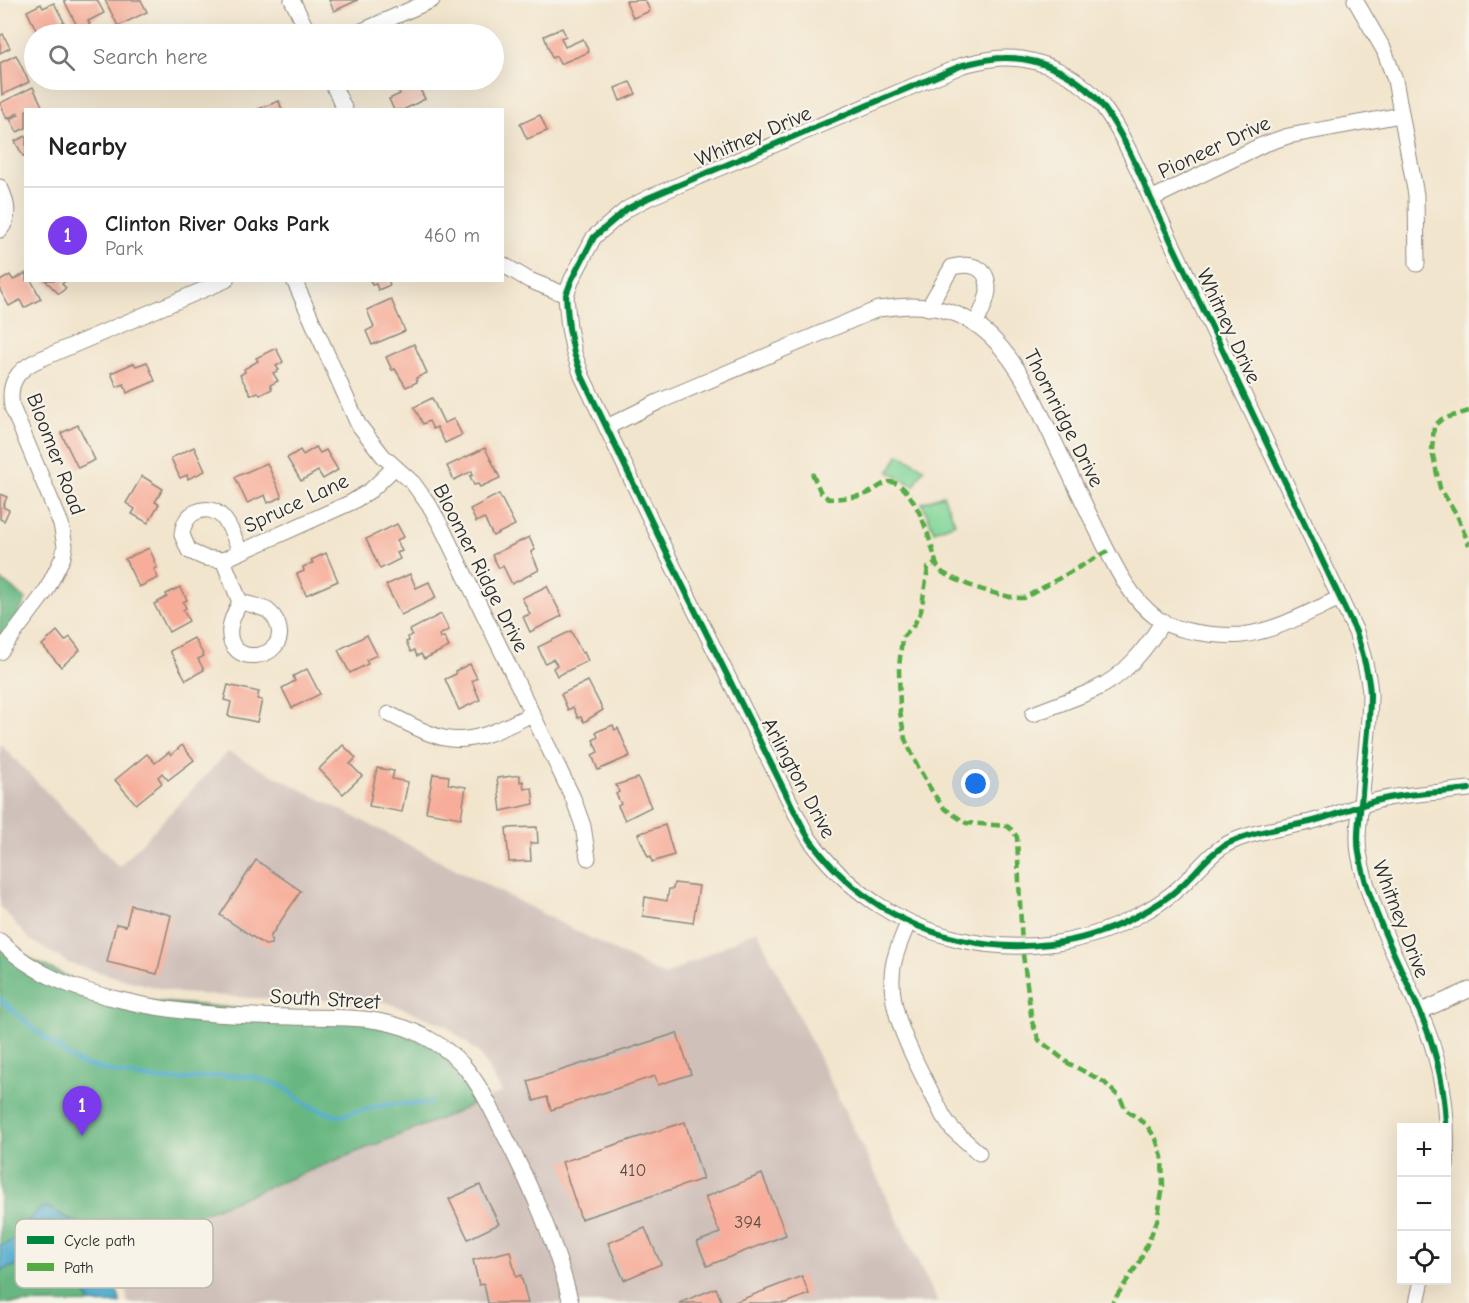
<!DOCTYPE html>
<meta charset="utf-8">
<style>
:root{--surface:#fff;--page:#f2f2f2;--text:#222;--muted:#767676;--line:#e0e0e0;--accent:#7c3aed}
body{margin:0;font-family:"Comic Neue",sans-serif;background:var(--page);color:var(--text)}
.controls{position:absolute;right:18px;bottom:18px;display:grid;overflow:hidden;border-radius:0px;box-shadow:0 6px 24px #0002}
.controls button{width:54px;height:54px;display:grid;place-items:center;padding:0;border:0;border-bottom:2px solid var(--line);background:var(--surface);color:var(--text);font:30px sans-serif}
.you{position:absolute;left:976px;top:784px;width:21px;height:21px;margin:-15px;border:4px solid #fff;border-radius:50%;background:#1a73e8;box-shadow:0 0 0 9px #1a73e833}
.badge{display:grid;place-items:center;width:39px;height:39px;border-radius:50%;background:var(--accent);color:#fff;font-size:20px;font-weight:700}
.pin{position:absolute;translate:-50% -50px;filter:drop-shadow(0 2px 3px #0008)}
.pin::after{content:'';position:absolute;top:32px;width:21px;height:18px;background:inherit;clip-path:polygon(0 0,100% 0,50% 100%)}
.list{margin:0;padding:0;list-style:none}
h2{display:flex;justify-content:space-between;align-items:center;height:78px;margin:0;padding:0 24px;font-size:26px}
h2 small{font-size:20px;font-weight:400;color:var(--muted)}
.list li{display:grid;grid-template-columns:39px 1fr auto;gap:18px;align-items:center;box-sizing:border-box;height:96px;padding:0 24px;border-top:2px solid var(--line)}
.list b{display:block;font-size:22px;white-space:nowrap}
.list p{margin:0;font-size:20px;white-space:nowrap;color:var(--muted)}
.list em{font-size:20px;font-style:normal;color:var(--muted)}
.icon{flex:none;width:33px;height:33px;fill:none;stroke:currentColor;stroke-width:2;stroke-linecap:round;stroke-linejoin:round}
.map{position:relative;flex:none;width:1469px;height:1303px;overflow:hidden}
.search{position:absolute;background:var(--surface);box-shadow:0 6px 24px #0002;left:24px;top:24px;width:480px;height:66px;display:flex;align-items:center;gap:15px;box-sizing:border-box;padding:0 21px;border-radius:33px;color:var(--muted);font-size:22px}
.panel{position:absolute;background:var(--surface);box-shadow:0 6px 24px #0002;left:24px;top:108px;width:480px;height:174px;border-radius:0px}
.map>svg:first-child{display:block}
.industrial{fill:#cfc0ba}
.green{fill:#80d699;stroke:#568062;stroke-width:1.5}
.forest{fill:#68b781;stroke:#4a7156;stroke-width:1.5}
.water{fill:#50acce;stroke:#3e6c7c;stroke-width:1.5}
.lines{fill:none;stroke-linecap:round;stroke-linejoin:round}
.stream{stroke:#50acce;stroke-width:4.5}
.building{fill:#f7ad9a}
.minor-casing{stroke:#8e887c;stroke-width:17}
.minor{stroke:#fff;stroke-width:15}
.quiet{stroke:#54ab44;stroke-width:4.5;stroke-dasharray:9 4.5;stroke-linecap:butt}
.cycleway-casing{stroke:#f7f3e8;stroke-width:10}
.cycleway{stroke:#00873e;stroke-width:6}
.labels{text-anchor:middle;stroke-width:4.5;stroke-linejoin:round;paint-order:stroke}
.number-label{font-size:18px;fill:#5e4c47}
.street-label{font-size:21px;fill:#2b2b2b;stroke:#f7f3e8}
.key{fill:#f7f3e8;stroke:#bab7af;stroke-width:1.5}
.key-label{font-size:16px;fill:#2b2b2b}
</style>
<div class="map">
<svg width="1469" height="1303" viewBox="0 0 1469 1303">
<rect width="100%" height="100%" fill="#f7f3e8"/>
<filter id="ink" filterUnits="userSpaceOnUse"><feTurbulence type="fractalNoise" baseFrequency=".0167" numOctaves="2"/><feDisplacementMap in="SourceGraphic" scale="12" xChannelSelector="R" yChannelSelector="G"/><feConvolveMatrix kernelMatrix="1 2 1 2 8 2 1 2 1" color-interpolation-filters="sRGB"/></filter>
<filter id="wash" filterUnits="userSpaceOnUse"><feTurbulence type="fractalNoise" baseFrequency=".008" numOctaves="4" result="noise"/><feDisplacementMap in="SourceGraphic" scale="24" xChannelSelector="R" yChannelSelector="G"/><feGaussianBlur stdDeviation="1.35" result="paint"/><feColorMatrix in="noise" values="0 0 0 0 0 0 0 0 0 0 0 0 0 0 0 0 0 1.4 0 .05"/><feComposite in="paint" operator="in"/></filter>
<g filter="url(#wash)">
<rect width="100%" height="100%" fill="#f2e5cd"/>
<path class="industrial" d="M 0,744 L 119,867 L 228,752 L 664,976 L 757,930 L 938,1303 L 128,1303 L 126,1291 L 114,1272 L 140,1238 L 502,1092 L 479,1053 L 445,1025 L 386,1002 L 252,998 L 180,993 L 126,980 L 68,963 L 29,939 L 0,906 Z"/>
<g class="green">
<path d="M 899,454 L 924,468 L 914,486 L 889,472 Z"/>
<path d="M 943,495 L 955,523 L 934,531 L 922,503 Z"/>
</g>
<g class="forest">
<path d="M 0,579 L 26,599 L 0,650 Z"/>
<path d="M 0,941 L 7,948 L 112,998 L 365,1019 L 444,1050 L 485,1098 L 452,1114 L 140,1238 C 126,1257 104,1278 104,1303 L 0,1303 Z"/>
</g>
<path class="water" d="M 47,1207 L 80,1225 L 95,1249 L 94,1264 C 104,1272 120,1290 120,1303 L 90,1303 C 71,1257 43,1253 0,1271 L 0,1245 C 23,1243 25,1211 47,1207 Z"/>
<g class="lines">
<path class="stream" d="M 0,999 L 35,1030 L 78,1063 L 117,1073 L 152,1079 L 179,1080 L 225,1075 L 255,1077 L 282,1086 L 309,1106 L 338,1116 L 384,1105 L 430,1103"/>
</g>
<g id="blocks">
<g class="building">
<path d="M 64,0 L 97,0 L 104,13 L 88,21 L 90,24 L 79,30 Z"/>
<path d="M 105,0 L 141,0 L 147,12 L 118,26 Z"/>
<path d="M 329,0 L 358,0 L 334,11 Z"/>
<path d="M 645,0 L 650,11 L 633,18 L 626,1 Z"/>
<path d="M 54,3 L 64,22 L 57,25 L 60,32 L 54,34 L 38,34 L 27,11 L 41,4 L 43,8 Z"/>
<path d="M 232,27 L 236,34 L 217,34 Z"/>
<path d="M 562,28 L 566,36 L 561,38 L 565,47 L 583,39 L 589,52 L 560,64 L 556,56 L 552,58 L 544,36 Z"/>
<path d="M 3,34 L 10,48 L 0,53 L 0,36 Z"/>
<path d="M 16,55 L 29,82 L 2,95 L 0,63 Z"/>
<path d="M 393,80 L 415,80 L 425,99 L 403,110 L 394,110 L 389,99 L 400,94 Z"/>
<path d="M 630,82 L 636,94 L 620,101 L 615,88 Z"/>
<path d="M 33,87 L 44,110 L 26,110 L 26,128 L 17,132 L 10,119 L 19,115 L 18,113 L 7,119 L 0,103 Z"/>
<path d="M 279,101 L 282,110 L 258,110 L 258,109 Z"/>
<path d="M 540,115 L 547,131 L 527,139 L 520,124 Z"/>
<path d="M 26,136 L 26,155 L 23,156 L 15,141 Z"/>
<path d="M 26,273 L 26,280 L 31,280 L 41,299 L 24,308 L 20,300 L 9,306 L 0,290 L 0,281 L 10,275 L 13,280 Z"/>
<path d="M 45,280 L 66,280 L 62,284 L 66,288 L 59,294 Z"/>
<path d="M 370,280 L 388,280 L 390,285 L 378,290 L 376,284 L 372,285 Z"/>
<path d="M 391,299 L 405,331 L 372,345 L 366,331 L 374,327 L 367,310 Z"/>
<path d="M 414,344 L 427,373 L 416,378 L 417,382 L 406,387 L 395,369 L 392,370 L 386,357 Z"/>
<path d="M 276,348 L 283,362 L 276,366 L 279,370 L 273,373 L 278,381 L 270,385 L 272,389 L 260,395 L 258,392 L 251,395 L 240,375 L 245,372 L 244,369 L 258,361 L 256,358 Z"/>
<path d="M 147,362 L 155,381 L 127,393 L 124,384 L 117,387 L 111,373 L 134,363 L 136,366 Z"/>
<path d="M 432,398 L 444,423 L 454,419 L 462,435 L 445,443 L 437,427 L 433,429 L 429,421 L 423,424 L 414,407 Z"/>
<path d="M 78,425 L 95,460 L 78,468 L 61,433 Z"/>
<path d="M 194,447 L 205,471 L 188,479 L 187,475 L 180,478 L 171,458 Z"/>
<path d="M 316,447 L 320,453 L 326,450 L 338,470 L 323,479 L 318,471 L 301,481 L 287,458 L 300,450 L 303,455 Z"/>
<path d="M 485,448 L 500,478 L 480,487 L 478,484 L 474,485 L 470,476 L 473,475 L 472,471 L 454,480 L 447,466 Z"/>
<path d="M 267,463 L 282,497 L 268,503 L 265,495 L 247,503 L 235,477 Z"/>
<path d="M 142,476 L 163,489 L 155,502 L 159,504 L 148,523 L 132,514 L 135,509 L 126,503 Z"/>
<path d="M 0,494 L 7,497 L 3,507 L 9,510 L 4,521 L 0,519 Z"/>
<path d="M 499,494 L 515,525 L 493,536 L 484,518 L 476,522 L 470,509 Z"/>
<path d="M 397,524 L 404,537 L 397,540 L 402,551 L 397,553 L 400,559 L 380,569 L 366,539 Z"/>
<path d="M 529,537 L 535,550 L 531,552 L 539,570 L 512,584 L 503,566 L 499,568 L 492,555 Z"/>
<path d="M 149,548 L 155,561 L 154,561 L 157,568 L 154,569 L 158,578 L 139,587 L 125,559 Z"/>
<path d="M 326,553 L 338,581 L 306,595 L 297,574 L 304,571 L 303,567 L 313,563 L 311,560 Z"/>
<path d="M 410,574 L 416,588 L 429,582 L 436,598 L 401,615 L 386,585 Z"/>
<path d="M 547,586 L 562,616 L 530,632 L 523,617 L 530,614 L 522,598 Z"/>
<path d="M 180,587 L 187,600 L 183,602 L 186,608 L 183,610 L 189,621 L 169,632 L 154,604 L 167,597 L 166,594 Z"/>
<path d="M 441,614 L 449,630 L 439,635 L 441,638 L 444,637 L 449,647 L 424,659 L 421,654 L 417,656 L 414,650 L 411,652 L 406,642 L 409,641 L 408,637 L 412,635 L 410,630 Z"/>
<path d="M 57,631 L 65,641 L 70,637 L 80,650 L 61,667 L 42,645 Z"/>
<path d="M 571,631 L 582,653 L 584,652 L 588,661 L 557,676 L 553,668 L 557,665 L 553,659 L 545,663 L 538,647 Z"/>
<path d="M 367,635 L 377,655 L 366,660 L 368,664 L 350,673 L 338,650 Z"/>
<path d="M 194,638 L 204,656 L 198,659 L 204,670 L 186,680 L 170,651 Z"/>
<path d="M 470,664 L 477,678 L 472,681 L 480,700 L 459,710 L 445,679 L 456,674 L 455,671 Z"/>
<path d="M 307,669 L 320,694 L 292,708 L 282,688 L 295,681 L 293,676 Z"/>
<path d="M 588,681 L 603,710 L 584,722 L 581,717 L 578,718 L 573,707 L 568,710 L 561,694 Z"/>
<path d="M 228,685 L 259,692 L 257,699 L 262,700 L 257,722 L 228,716 L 231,702 L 224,700 Z"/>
<path d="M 613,725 L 615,730 L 618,728 L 630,756 L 598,770 L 592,755 L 598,752 L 593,740 L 598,737 L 596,732 Z"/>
<path d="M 182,745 L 194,760 L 168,780 L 162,773 L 158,777 L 162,783 L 136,804 L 115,780 L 147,754 L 155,763 L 169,752 L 171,755 Z"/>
<path d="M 343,745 L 356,758 L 350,764 L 362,776 L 343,794 L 319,769 Z"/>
<path d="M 377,768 L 394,771 L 392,779 L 408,782 L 402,812 L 369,806 Z"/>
<path d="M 433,774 L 449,776 L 448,784 L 466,787 L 461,818 L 426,812 Z"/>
<path d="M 520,775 L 520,782 L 523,781 L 524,789 L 532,788 L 534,804 L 501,811 L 497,778 Z"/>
<path d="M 638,778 L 651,807 L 625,820 L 618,806 L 621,804 L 616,794 L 619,792 L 616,785 Z"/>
<path d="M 665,825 L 674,855 L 652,862 L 651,856 L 648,857 L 638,834 Z"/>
<path d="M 537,827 L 538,843 L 530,843 L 531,861 L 509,862 L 506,828 Z"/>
<path d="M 256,860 L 301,891 L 270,937 L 272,944 L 265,945 L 220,915 Z"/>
<path d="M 674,883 L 699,886 L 693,923 L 643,916 L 645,897 L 667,901 L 669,889 L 673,889 Z"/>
<path d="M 131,905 L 171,915 L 157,974 L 107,962 L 116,924 L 126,926 Z"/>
<path d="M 677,1033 L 691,1074 L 658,1085 L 655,1076 L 551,1110 L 547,1097 L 534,1101 L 528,1081 Z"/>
<path d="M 685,1122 L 703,1179 L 581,1219 L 562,1162 Z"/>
<path d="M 762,1174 L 786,1235 L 707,1266 L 697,1242 L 720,1233 L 705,1197 Z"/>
<path d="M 480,1185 L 499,1224 L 468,1239 L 449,1199 Z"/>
<path d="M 645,1228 L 661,1264 L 624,1280 L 608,1243 Z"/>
<path d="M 510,1251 L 516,1277 L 521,1275 L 528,1303 L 488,1303 L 484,1284 L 479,1285 L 473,1260 Z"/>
<path d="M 802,1276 L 809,1294 L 786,1303 L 732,1303 Z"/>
<path d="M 716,1288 L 722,1303 L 679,1303 Z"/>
</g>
</g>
</g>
<g filter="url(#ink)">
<use href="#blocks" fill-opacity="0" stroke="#8e887c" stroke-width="1.5"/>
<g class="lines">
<defs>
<g id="minor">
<path d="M 292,0 L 309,34"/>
<path d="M 1355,0 L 1384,50 L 1395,80 L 1416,195 L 1417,264"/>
<path d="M 355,34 L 432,0"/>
<path d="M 331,80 L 345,110"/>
<path d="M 0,187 C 7,201 11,217 0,230"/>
<path d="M 1151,199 L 1262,145 L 1288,136 L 1401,115"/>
<path d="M 502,264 L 529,280 L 566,295"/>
<path d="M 294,280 L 358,424 L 383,456 L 413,483 L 431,508 L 442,528 L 573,798 L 583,826 L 588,858"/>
<path d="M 928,308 L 952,267 C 972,262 989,267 988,291 C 987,302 981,313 976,323"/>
<path d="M 607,427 L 658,402 L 878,309 C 889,308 900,306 911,306 C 970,306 1001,339 1028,387 C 1049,431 1070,474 1091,518 C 1109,553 1125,595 1158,619 C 1176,632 1220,637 1242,635 C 1276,631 1309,612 1340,598"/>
<path d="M 240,552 C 233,532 222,501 196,512 C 186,516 183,525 182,535 L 189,551 L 205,558 L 223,560 L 352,502 L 371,490 L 395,467"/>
<path d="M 223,560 L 240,602 C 236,610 231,619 230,628 C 225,670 290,660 278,625 C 276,619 271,613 267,610 C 259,606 248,604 240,602"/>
<path d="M 0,652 L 46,591 L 63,557 L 65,546 L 61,524 L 12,407 C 8,384 16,371 36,361 L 226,280"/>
<path d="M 389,714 C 406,722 425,734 444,738 C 474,745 505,727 532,714"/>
<path d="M 1033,714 C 1053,706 1074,699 1094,690 C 1125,676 1146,649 1163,621"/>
<path d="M 908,923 C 902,938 895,952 893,967 C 885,1016 923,1073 943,1116 L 952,1129 L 979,1153"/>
<path d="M 0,941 C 32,974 76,990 121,1000 C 177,1014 234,1016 292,1017 C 322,1018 353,1016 383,1022 C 411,1027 442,1043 462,1064 C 479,1083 491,1108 502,1130 C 532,1188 555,1240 571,1303"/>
<path d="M 1419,1012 L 1469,990"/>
<path d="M 1446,1166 C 1448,1123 1445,1086 1432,1044 C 1411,980 1371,921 1359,853 C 1356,835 1360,813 1362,794 C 1364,761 1370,727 1370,694 C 1369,674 1362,652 1356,632 L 1151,199 C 1137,168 1124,136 1104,108 C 1082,77 1041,57 1004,58 C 990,58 976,62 963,65 L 648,198 L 627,209 L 594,237 L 572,279 L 566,295 L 567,308 L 569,328 L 574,353 L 582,376 L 667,554 L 798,818 C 803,827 807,837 814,845 C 889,944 1025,975 1135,917 C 1151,909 1167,899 1180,887 C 1196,873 1211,851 1231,842 C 1256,831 1283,828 1310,822 C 1333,816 1356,806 1379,800 C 1408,793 1440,793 1469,789"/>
<path d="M 1417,1303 L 1422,1280"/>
</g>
</defs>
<use href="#minor" class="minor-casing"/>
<use href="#minor" class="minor"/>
<g class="quiet">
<path d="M 1469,411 L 1442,419 L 1434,426 L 1432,451 L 1440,488 L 1457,515 L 1469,545"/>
<path d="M 812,473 L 821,493 L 829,499 C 841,498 855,498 866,494 C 874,492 882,482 890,482 C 914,482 932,544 936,563"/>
<path d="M 1108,551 L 1024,598 C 1005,599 962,584 945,574 C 941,572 938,568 936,563 L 928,568 L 921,611 L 914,625 L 902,638 L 899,668 L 900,712 L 905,739 L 918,767 L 933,793 L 944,808 L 966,823 L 1007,826 L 1012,830 L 1017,837 L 1022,947 L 1032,1022 L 1039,1040 L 1068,1063 L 1104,1082 L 1120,1098 L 1126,1110 L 1146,1124 L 1156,1139 L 1162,1157 L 1163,1186 L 1157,1221 L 1140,1261 L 1112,1303"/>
</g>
<defs>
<path id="cycleway" d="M 1446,1166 C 1448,1123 1445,1086 1432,1044 C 1411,980 1371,921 1359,853 C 1356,835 1360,813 1362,794 C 1364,761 1370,727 1370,694 C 1369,674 1362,652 1356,632 L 1151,199 C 1137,168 1124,136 1104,108 C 1082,77 1041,57 1004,58 C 990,58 976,62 963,65 L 648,198 L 627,209 L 594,237 L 572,279 L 566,295 L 567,308 L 569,328 L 574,353 L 582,376 L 667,554 L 798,818 C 803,827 807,837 814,845 C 889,944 1025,975 1135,917 C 1151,909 1167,899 1180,887 C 1196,873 1211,851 1231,842 C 1256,831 1283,828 1310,822 C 1333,816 1356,806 1379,800 C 1408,793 1440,793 1469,789"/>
</defs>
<use href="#cycleway" class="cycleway-casing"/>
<use href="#cycleway" class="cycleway"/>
</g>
</g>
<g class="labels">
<g class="number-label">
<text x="633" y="1176">410</text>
<text x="748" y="1228">394</text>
</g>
<g class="street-label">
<text transform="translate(753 136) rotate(-23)" y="7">Whitney Drive</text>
<text transform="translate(1214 147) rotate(-25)" y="7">Pioneer Drive</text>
<text transform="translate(1229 326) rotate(65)" y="7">Whitney Drive</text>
<text transform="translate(1064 418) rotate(63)" y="7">Thornridge Drive</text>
<text transform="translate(56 454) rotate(69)" y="7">Bloomer Road</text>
<text transform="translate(296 503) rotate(-25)" y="7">Spruce Lane</text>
<text transform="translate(481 568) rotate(63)" y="7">Bloomer Ridge Drive</text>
<text transform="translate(799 778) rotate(62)" y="7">Arlington Drive</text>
<text transform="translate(1401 919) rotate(69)" y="7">Whitney Drive</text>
<text transform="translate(325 999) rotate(3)" y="7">South Street</text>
</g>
</g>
<rect x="15" y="1219" width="198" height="69" rx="9" class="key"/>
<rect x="27" y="1236" width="27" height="8" fill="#00873e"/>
<rect x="27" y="1263" width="27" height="8" fill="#54ab44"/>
<g class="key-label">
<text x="64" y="1246">Cycle path</text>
<text x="64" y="1273">Path</text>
</g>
</svg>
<div class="controls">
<button>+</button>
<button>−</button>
<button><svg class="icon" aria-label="locate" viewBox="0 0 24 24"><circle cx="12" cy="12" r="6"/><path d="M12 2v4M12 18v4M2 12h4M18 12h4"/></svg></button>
</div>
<div class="you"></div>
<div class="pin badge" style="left:82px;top:1136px">1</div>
<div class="search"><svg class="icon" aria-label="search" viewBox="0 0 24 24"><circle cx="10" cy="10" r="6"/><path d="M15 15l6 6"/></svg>Search here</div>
<section class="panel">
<h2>Nearby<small></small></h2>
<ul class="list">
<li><span class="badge">1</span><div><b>Clinton River Oaks Park</b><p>Park</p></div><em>460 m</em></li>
</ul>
</section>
</div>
